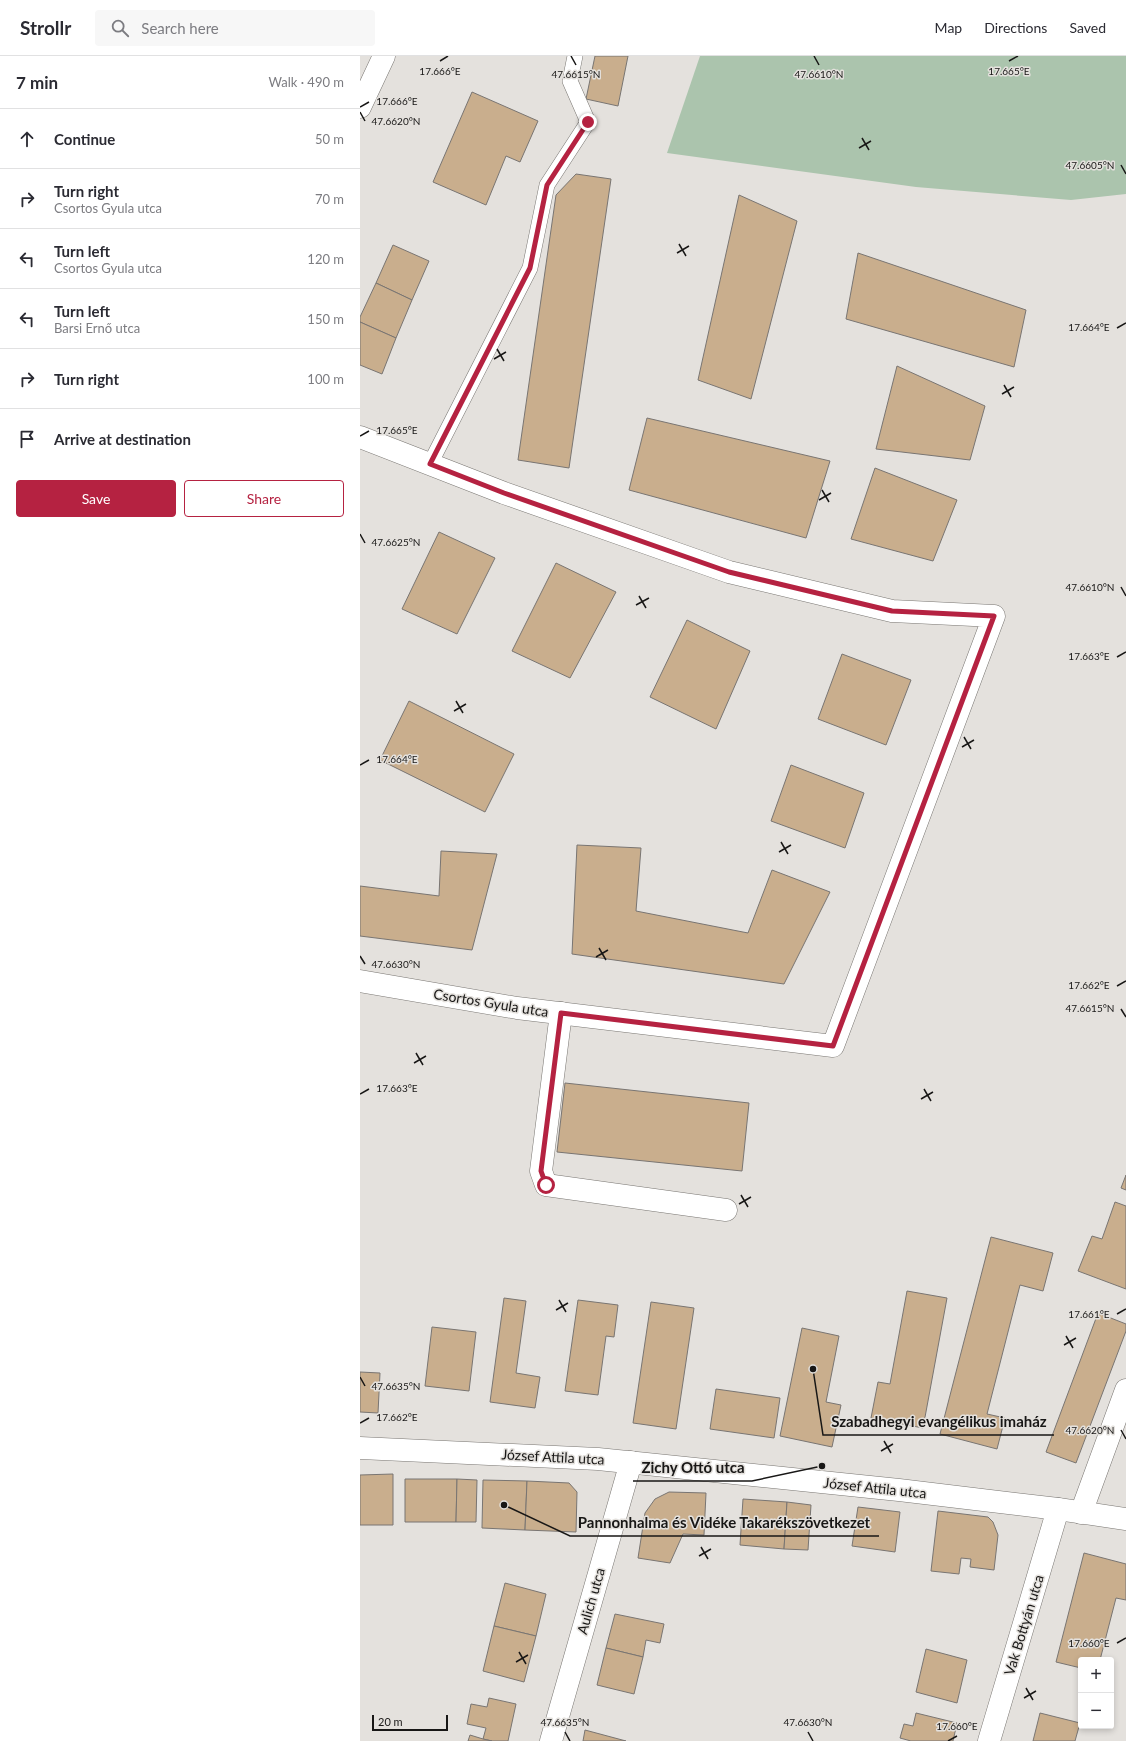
<!DOCTYPE html>
<meta charset="utf-8">
<style>
:root{--surface:#fff;--page:#f7f7f7;--text:#2b2b33;--muted:#7c7c81;--line:#e1e1e2;--accent:#b52241}
body{margin:0;font-family:Lato,sans-serif;background:var(--page);color:var(--text)}
.controls{position:absolute;right:12px;bottom:12px;display:grid;overflow:hidden;border-radius:4px;box-shadow:0 2px 6px #0003}
.controls button{width:36px;height:36px;display:grid;place-items:center;padding:0;border:0;border-bottom:1px solid var(--line);background:var(--surface);color:var(--text);font:20px sans-serif}
.scale{position:absolute;left:12px;bottom:10px;width:76px;box-sizing:border-box;padding-left:4px;border:2px solid #181716;border-top:0;font-size:11px;line-height:14px;white-space:nowrap;color:#181716;-webkit-text-stroke:3px #e4e1dd;paint-order:stroke}
.stop{position:absolute;width:12px;height:12px;margin:-9px;border:3px solid #b52241;border-radius:50%;background:#fff}
.stop.end{background:#b52241;border-color:#fff;box-shadow:0 1px 4px #0008}
.list{margin:0;padding:0;list-style:none}
h2{display:flex;justify-content:space-between;align-items:center;height:52px;margin:0;padding:0 16px;font-size:17px}
h2 small{font-size:13px;font-weight:400;color:var(--muted)}
.list li{display:grid;grid-template-columns:26px 1fr auto;gap:12px;align-items:center;box-sizing:border-box;height:60px;padding:0 16px;border-top:1px solid var(--line)}
.list b{display:block;font-size:15px;white-space:nowrap}
.list p{margin:0;font-size:13px;white-space:nowrap;color:var(--muted)}
.list em{font-size:13px;font-style:normal;color:var(--muted)}
.actions{display:flex;gap:8px;padding:12px 16px}
.actions a{flex:1;padding:9px 0;border:1px solid var(--accent);border-radius:4px;text-align:center;font-size:14px;color:var(--accent)}
.actions .main{background:var(--accent);color:#fff}
.icon{flex:none;width:22px;height:22px;fill:none;stroke:currentColor;stroke-width:2;stroke-linecap:round;stroke-linejoin:round}
.map{position:relative;flex:none;width:766px;height:1685px;overflow:hidden}
header{display:flex;align-items:center;gap:24px;box-sizing:border-box;height:56px;padding:0 20px;background:var(--surface);border-bottom:1px solid var(--line)}
header strong{font-size:19px}
nav{display:flex;gap:22px;margin-inline-start:auto;font-size:14px}
.search{width:280px;height:36px;background:var(--page);display:flex;align-items:center;gap:10px;box-sizing:border-box;padding:0 14px;border-radius:4px;color:var(--muted);font-size:15px}
main{display:flex}
aside{flex:1;background:var(--surface)}
.map>svg:first-child{display:block}
.green{fill:#abc4ad}
.building{fill:#c9ae8d;stroke:#797572}
.lines{fill:none;stroke-linecap:round;stroke-linejoin:round}
.service-casing{stroke:#797672;stroke-width:16}
.minor-casing{stroke:#797672;stroke-width:23}
.tertiary-casing{stroke:#797672;stroke-width:23}
.service{stroke:#fff;stroke-width:15}
.minor{stroke:#fff;stroke-width:22}
.tertiary{stroke:#fff;stroke-width:22}
.route{stroke:#b52241;stroke-width:5}
.ticks{fill:none;stroke:#181716;stroke-width:1.5}
.labels{text-anchor:middle;stroke-width:3;stroke-linejoin:round;paint-order:stroke}
.street-label{font-size:14px;fill:#181716;stroke:#e4e1dd}
.ticks-label{font-size:10px;text-anchor:middle;fill:#181716;stroke:#e4e1dd;stroke-width:3;stroke-linejoin:round;paint-order:stroke}
.leader{fill:none;stroke:#181716;stroke-width:1.5}
.callout-dot{fill:#181716;stroke:#e4e1dd;stroke-width:1.5}
.callout-label{font-size:15px;text-anchor:middle;font-weight:bold;fill:#181716;stroke:#e4e1dd;stroke-width:3;stroke-linejoin:round;paint-order:stroke}
</style>
<header>
<strong>Strollr</strong>
<div class="search"><svg class="icon" aria-label="search" viewBox="0 0 24 24"><circle cx="10" cy="10" r="6"/><path d="M15 15l6 6"/></svg>Search here</div>
<nav><a>Map</a><a>Directions</a><a>Saved</a></nav>
</header>
<main>
<aside>
<h2>7 min<small>Walk · 490 m</small></h2>
<ul class="list">
<li><svg class="icon" aria-label="ahead" viewBox="0 0 24 24"><path d="M12 20V5M6 11l6-6 6 6"/></svg><div><b>Continue</b></div><em>50 m</em></li>
<li><svg class="icon" aria-label="right" viewBox="0 0 24 24"><path d="M7 20v-9h11M14 6l5 5-5 5"/></svg><div><b>Turn right</b><p>Csortos Gyula utca</p></div><em>70 m</em></li>
<li><svg class="icon" aria-label="left" viewBox="0 0 24 24"><path d="M17 20v-9H6M10 6l-5 5 5 5"/></svg><div><b>Turn left</b><p>Csortos Gyula utca</p></div><em>120 m</em></li>
<li><svg class="icon" aria-label="left" viewBox="0 0 24 24"><path d="M17 20v-9H6M10 6l-5 5 5 5"/></svg><div><b>Turn left</b><p>Barsi Ernő utca</p></div><em>150 m</em></li>
<li><svg class="icon" aria-label="right" viewBox="0 0 24 24"><path d="M7 20v-9h11M14 6l5 5-5 5"/></svg><div><b>Turn right</b></div><em>100 m</em></li>
<li><svg class="icon" aria-label="arrive" viewBox="0 0 24 24"><path d="M6 21V4h12l-3 4 3 4H6"/></svg><div><b>Arrive at destination</b></div></li>
</ul>
<div class="actions"><a class="main">Save</a><a>Share</a></div>
</aside>
<div class="map">
<svg width="766" height="1685" viewBox="0 0 766 1685">
<rect width="100%" height="100%" fill="#e4e1dd"/>
<path class="green" d="M 340,0 L 766,0 L 766,138 L 711,144 L 556,131 L 307,97 Z"/>
<g class="building">
<path d="M 235,0 L 268,0 L 258,50 L 226,43 Z"/>
<path d="M 112,36 L 178,65 L 160,106 L 146,100 L 126,149 L 73,126 Z"/>
<path d="M 216,118 L 251,123 L 209,412 L 158,404 L 196,139 Z"/>
<path d="M 379,139 L 437,165 L 391,343 L 338,324 Z"/>
<path d="M 33,189 L 69,205 L 52,244 L 16,227 Z"/>
<path d="M 498,197 L 666,254 L 654,311 L 486,263 Z"/>
<path d="M 16,227 L 52,244 L 36,282 L 0,266 L 0,261 Z"/>
<path d="M 0,266 L 36,282 L 22,318 L 0,309 Z"/>
<path d="M 537,310 L 625,350 L 610,404 L 516,393 Z"/>
<path d="M 287,362 L 470,405 L 446,482 L 269,434 Z"/>
<path d="M 515,412 L 597,444 L 573,505 L 491,483 Z"/>
<path d="M 79,476 L 135,502 L 97,578 L 42,553 Z"/>
<path d="M 196,507 L 256,536 L 210,622 L 152,595 Z"/>
<path d="M 327,564 L 390,595 L 356,673 L 290,641 Z"/>
<path d="M 482,598 L 551,624 L 526,689 L 458,663 Z"/>
<path d="M 49,645 L 154,698 L 125,756 L 20,704 Z"/>
<path d="M 431,709 L 504,737 L 485,792 L 411,765 Z"/>
<path d="M 217,789 L 281,792 L 276,855 L 388,877 L 412,814 L 470,836 L 424,928 L 212,898 Z"/>
<path d="M 81,795 L 137,798 L 112,894 L 0,880 L 0,830 L 79,840 Z"/>
<path d="M 205,1027 L 389,1047 L 382,1115 L 197,1096 Z"/>
<path d="M 766,1119 L 766,1134 L 761,1132 Z"/>
<path d="M 755,1146 L 766,1150 L 766,1233 L 718,1215 L 732,1180 L 742,1183 Z"/>
<path d="M 631,1181 L 693,1197 L 683,1235 L 660,1229 L 627,1358 L 645,1362 L 637,1393 L 580,1378 Z"/>
<path d="M 547,1235 L 587,1242 L 563,1372 L 511,1362 L 518,1326 L 530,1328 Z"/>
<path d="M 144,1242 L 166,1245 L 156,1317 L 180,1321 L 175,1352 L 130,1346 Z"/>
<path d="M 218,1244 L 258,1249 L 254,1281 L 246,1280 L 238,1339 L 205,1335 Z"/>
<path d="M 291,1246 L 334,1252 L 316,1373 L 273,1367 Z"/>
<path d="M 738,1257 L 766,1268 L 766,1275 L 716,1407 L 686,1396 Z"/>
<path d="M 72,1271 L 116,1276 L 109,1335 L 65,1330 Z"/>
<path d="M 442,1272 L 479,1280 L 466,1346 L 481,1349 L 472,1391 L 420,1380 Z"/>
<path d="M 0,1316 L 20,1317 L 18,1357 L 0,1356 Z"/>
<path d="M 356,1333 L 420,1342 L 414,1382 L 350,1373 Z"/>
<path d="M 33,1418 L 33,1469 L 0,1469 L 0,1419 Z"/>
<path d="M 45,1423 L 97,1423 L 96,1466 L 45,1466 Z"/>
<path d="M 97,1423 L 117,1424 L 116,1466 L 96,1466 Z"/>
<path d="M 123,1424 L 167,1425 L 165,1474 L 122,1472 Z"/>
<path d="M 167,1425 L 209,1427 L 217,1436 L 216,1476 L 165,1474 Z"/>
<path d="M 309,1436 L 346,1437 L 344,1479 L 323,1478 L 310,1507 L 278,1502 L 285,1457 L 295,1443 Z"/>
<path d="M 383,1443 L 427,1446 L 424,1493 L 380,1489 Z"/>
<path d="M 427,1446 L 451,1449 L 448,1494 L 424,1493 Z"/>
<path d="M 498,1451 L 540,1456 L 535,1496 L 492,1490 Z"/>
<path d="M 578,1455 L 628,1461 L 633,1466 L 638,1479 L 634,1514 L 610,1511 L 611,1503 L 601,1502 L 599,1518 L 571,1515 Z"/>
<path d="M 724,1497 L 766,1508 L 766,1544 L 756,1542 L 740,1604 L 721,1604 L 721,1612 L 696,1606 Z"/>
<path d="M 145,1527 L 186,1538 L 176,1580 L 134,1570 Z"/>
<path d="M 255,1558 L 304,1568 L 300,1587 L 286,1584 L 283,1601 L 246,1592 Z"/>
<path d="M 134,1570 L 176,1580 L 164,1626 L 123,1615 Z"/>
<path d="M 246,1592 L 283,1601 L 274,1638 L 237,1629 Z"/>
<path d="M 566,1593 L 607,1604 L 597,1647 L 556,1636 Z"/>
<path d="M 129,1642 L 156,1648 L 148,1685 L 132,1685 L 123,1683 L 126,1672 L 107,1668 L 111,1648 L 127,1651 Z"/>
<path d="M 556,1657 L 597,1667 L 593,1685 L 551,1685 L 540,1682 L 544,1668 L 553,1670 Z"/>
<path d="M 680,1657 L 720,1667 L 715,1685 L 673,1685 Z"/>
<path d="M 225,1674 L 266,1685 L 223,1685 Z"/>
<path d="M 110,1679 L 123,1683 L 132,1685 L 108,1685 Z"/>
</g>
<g class="lines">
<defs>
<path id="service" d="M 70,408 L 170,212 L 187,129 L 228,66 L 210,25 L 215,0"/>
<g id="minor">
<path d="M 0,51 L 24,0"/>
<path d="M 0,381 L 144,437 L 369,516 L 532,555 L 634,560 L 473,990 L 157,952 L 0,925"/>
<path d="M 201,957 L 181,1115 L 186,1129 L 366,1154"/>
<path d="M 721,1457 L 766,1334"/>
<path d="M 191,1685 L 271,1406"/>
<path d="M 629,1685 L 698,1453"/>
</g>
<path id="tertiary" d="M 0,1392 L 238,1403 L 539,1434 L 698,1453 L 766,1463"/>
</defs>
<use href="#service" class="service-casing"/>
<use href="#minor" class="minor-casing"/>
<use href="#tertiary" class="tertiary-casing"/>
<use href="#service" class="service"/>
<use href="#minor" class="minor"/>
<use href="#tertiary" class="tertiary"/>
</g>
<g class="lines">
<path class="route" d="M 186,1129 L 181,1115 L 201,957 L 473,990 L 634,560 L 532,555 L 369,516 L 144,437 L 70,408 L 170,212 L 187,129 L 228,66"/>
</g>
<path class="ticks" d="M 211,0 L 216,9M 454,0 L 459,9M 80,5 L 88,0M 649,5 L 658,0M 0,51 L 9,46M 0,56 L 5,65M 502,82 L 509,94M 499,92 L 511,85M 761,109 L 766,118M 319,188 L 326,200M 317,197 L 329,190M 757,272 L 766,267M 137,293 L 144,305M 134,303 L 146,296M 644,329 L 651,341M 642,338 L 654,331M 0,380 L 9,375M 462,434 L 469,446M 459,444 L 471,437M 0,478 L 5,487M 761,531 L 766,540M 279,540 L 286,552M 276,549 L 289,542M 757,601 L 766,596M 96,645 L 103,657M 94,655 L 106,648M 604,681 L 611,693M 602,691 L 614,684M 0,709 L 9,704M 421,786 L 428,798M 419,796 L 431,789M 239,892 L 246,904M 0,900 L 5,908M 236,901 L 248,894M 757,930 L 766,925M 761,953 L 766,961M 56,997 L 63,1009M 54,1007 L 66,1000M 564,1033 L 571,1045M 0,1038 L 9,1033M 561,1043 L 573,1036M 381,1139 L 388,1151M 379,1148 L 391,1141M 199,1244 L 206,1256M 196,1254 L 208,1247M 757,1258 L 766,1253M 706,1280 L 713,1292M 704,1289 L 716,1282M 0,1321 L 5,1330M 0,1367 L 9,1362M 761,1374 L 766,1383M 524,1385 L 531,1397M 521,1395 L 533,1388M 341,1491 L 348,1503M 339,1500 L 351,1493M 757,1587 L 766,1582M 159,1596 L 166,1608M 156,1606 L 168,1599M 666,1632 L 673,1644M 664,1642 L 676,1635M 205,1676 L 210,1685M 448,1676 L 453,1685M 588,1685 L 597,1680"/>
<g class="labels">
<g class="street-label">
<text transform="translate(131 947) rotate(9)" y="5">Csortos Gyula utca</text>
<text transform="translate(193 1401) rotate(3)" y="5">József Attila utca</text>
<text transform="translate(515 1432) rotate(6)" y="5">József Attila utca</text>
<text transform="translate(231 1545) rotate(-74)" y="5">Aulich utca</text>
<text transform="translate(664 1569) rotate(-73)" y="5">Vak Bottyán utca</text>
</g>
</g>
<g class="ticks-label">
<text x="80" y="19">17.666°E</text>
<text x="649" y="19">17.665°E</text>
<text x="216" y="22">47.6615°N</text>
<text x="459" y="22">47.6610°N</text>
<text x="37" y="49">17.666°E</text>
<text x="36" y="69">47.6620°N</text>
<text x="730" y="113">47.6605°N</text>
<text x="729" y="275">17.664°E</text>
<text x="37" y="378">17.665°E</text>
<text x="36" y="490">47.6625°N</text>
<text x="730" y="535">47.6610°N</text>
<text x="729" y="604">17.663°E</text>
<text x="37" y="707">17.664°E</text>
<text x="36" y="912">47.6630°N</text>
<text x="729" y="933">17.662°E</text>
<text x="730" y="956">47.6615°N</text>
<text x="37" y="1036">17.663°E</text>
<text x="729" y="1262">17.661°E</text>
<text x="36" y="1334">47.6635°N</text>
<text x="37" y="1365">17.662°E</text>
<text x="730" y="1378">47.6620°N</text>
<text x="729" y="1591">17.660°E</text>
<text x="205" y="1670">47.6635°N</text>
<text x="448" y="1670">47.6630°N</text>
<text x="597" y="1674">17.660°E</text>
</g>
<path class="leader" d="M453 1313L463 1379H694M462 1410L392 1425H273M144 1449L210 1480H519"/>
<g class="callout-dot">
<circle cx="453" cy="1313" r="4"/>
<circle cx="462" cy="1410" r="4"/>
<circle cx="144" cy="1449" r="4"/>
</g>
<g class="callout-label">
<text x="579" y="1371">Szabadhegyi evangélikus imaház</text>
<text x="333" y="1417">Zichy Ottó utca</text>
<text x="364" y="1472">Pannonhalma és Vidéke Takarékszövetkezet</text>
</g>
</svg>
<div class="controls">
<button>+</button>
<button>−</button>
</div>
<div class="scale">20 m</div>
<div class="stop" style="left:186px;top:1129px"></div>
<div class="stop end" style="left:228px;top:66px"></div>
</div>
</main>
